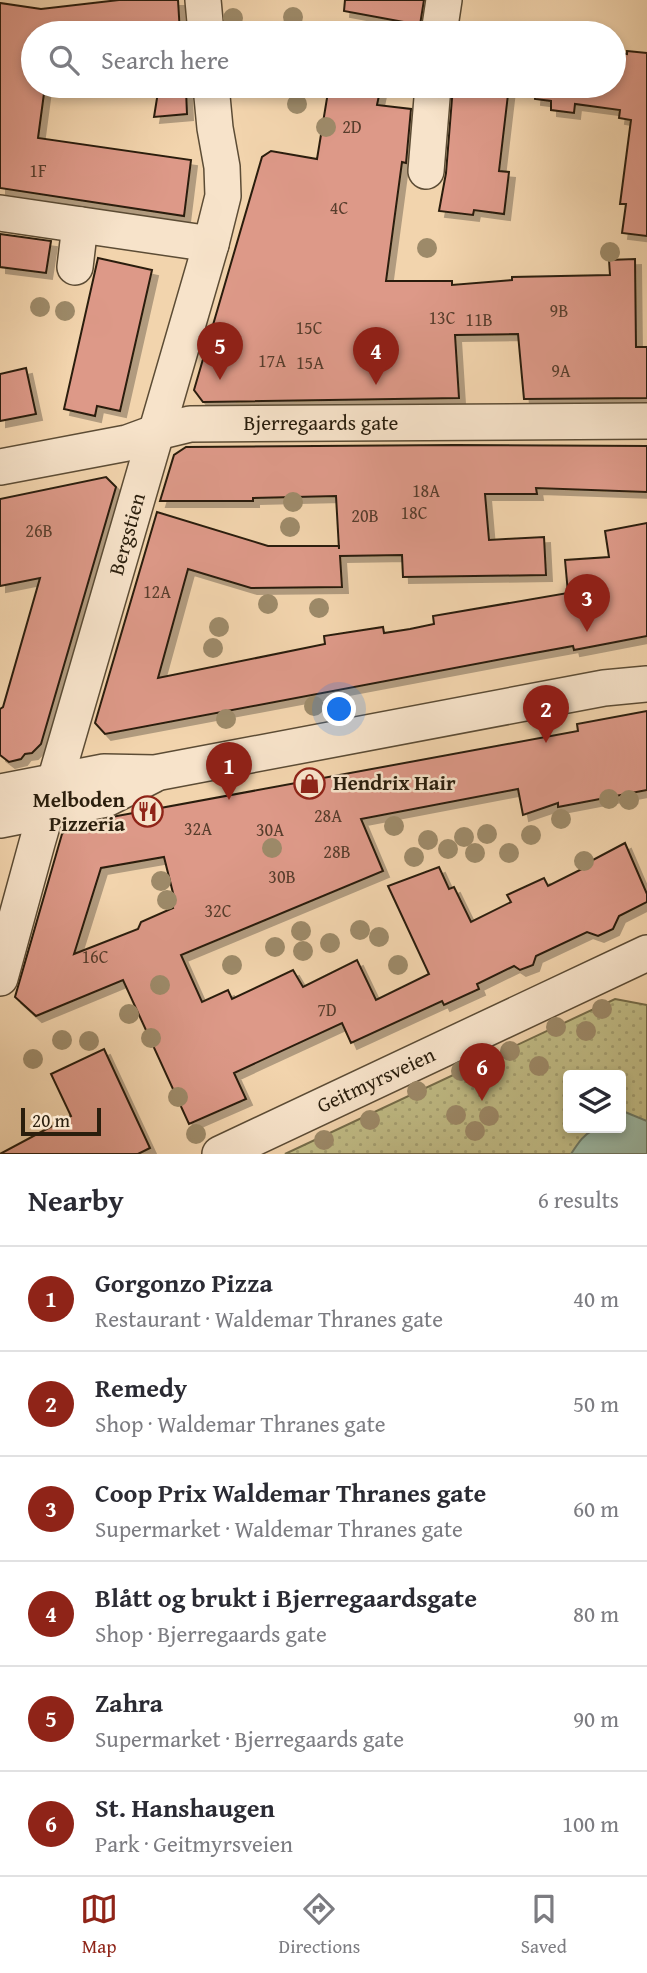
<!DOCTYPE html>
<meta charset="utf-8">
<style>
:root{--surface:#fff;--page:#f7f7f7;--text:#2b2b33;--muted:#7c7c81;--line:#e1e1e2;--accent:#8f2418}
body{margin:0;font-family:"Gentium Book Plus",serif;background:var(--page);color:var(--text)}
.controls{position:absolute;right:21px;bottom:21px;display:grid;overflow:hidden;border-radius:7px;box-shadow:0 4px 10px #0003}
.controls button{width:63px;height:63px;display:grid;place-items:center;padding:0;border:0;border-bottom:2px solid var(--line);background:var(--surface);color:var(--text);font:35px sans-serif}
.scale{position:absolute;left:21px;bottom:18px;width:80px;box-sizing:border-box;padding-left:7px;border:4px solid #2a1e0d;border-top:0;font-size:19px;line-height:24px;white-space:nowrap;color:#2a1e0d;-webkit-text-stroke:5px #f7e3ca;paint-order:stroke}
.you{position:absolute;left:340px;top:710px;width:24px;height:24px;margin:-18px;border:5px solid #fff;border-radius:50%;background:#1a73e8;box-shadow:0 0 0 10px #1a73e833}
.badge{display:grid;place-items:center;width:46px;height:46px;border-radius:50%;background:var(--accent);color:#fff;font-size:23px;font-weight:700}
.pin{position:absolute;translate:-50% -58px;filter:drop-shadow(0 2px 4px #0008)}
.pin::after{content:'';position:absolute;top:37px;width:24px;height:21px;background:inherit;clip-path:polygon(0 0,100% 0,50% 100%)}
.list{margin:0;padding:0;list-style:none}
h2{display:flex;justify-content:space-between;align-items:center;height:91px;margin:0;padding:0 28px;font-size:30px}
h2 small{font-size:23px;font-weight:400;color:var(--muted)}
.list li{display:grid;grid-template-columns:46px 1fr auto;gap:21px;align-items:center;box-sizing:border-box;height:105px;padding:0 28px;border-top:2px solid var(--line)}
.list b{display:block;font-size:26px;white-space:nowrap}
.list p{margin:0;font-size:23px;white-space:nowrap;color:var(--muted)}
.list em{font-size:23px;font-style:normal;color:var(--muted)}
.icon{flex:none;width:38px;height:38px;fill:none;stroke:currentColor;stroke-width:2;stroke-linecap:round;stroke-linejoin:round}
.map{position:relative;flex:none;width:647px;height:1154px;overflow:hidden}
.search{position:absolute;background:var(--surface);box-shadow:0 4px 10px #0003;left:21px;right:21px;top:21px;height:77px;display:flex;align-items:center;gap:18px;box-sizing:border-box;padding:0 24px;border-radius:38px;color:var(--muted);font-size:26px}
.sheet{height:721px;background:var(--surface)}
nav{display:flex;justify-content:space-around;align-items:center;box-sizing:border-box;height:98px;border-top:2px solid var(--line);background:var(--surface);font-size:19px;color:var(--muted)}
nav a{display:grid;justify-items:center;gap:4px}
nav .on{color:var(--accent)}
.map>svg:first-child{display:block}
.park{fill:url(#park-dots);stroke:#756c49;stroke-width:2;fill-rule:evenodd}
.water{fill:#9cb9a5;stroke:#6e7b68;stroke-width:2}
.building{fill:#d98;stroke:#2a1e0d;stroke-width:2;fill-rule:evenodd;filter:url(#shadow)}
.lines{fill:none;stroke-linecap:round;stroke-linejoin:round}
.minor-casing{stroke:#5c4c35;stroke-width:38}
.minor{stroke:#f7e3ca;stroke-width:35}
.tree{fill:#9d8a69}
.labels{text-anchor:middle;stroke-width:5;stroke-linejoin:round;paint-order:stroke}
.number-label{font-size:18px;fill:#573d2c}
.street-label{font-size:21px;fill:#2a1e0d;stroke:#f7e3ca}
.poi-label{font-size:21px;font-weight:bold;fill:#2a1e0d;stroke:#f7e3ca;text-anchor:start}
</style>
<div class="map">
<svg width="647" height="1154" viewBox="0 0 647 1154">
<defs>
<pattern id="park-dots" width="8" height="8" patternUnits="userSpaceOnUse" patternTransform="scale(1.75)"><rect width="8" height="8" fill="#c0bb85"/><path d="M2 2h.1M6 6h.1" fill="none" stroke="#a5a072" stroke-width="1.8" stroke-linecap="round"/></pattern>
<filter id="shadow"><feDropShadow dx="6" dy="6" stdDeviation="0" flood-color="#0004"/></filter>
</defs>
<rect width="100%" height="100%" fill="#f2d4ad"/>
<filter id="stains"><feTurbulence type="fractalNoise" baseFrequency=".00286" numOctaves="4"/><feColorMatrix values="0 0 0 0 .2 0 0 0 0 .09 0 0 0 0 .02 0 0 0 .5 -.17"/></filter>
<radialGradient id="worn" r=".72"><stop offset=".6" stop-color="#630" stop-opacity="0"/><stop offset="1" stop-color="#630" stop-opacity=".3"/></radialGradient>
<path class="park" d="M 615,999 L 647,1005 L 647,1154 L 285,1154 ZM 568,1075 L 621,1075 L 621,1128 L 568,1128 Z"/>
<path class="water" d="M 625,1112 L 647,1121 L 647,1154 L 571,1154 C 588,1128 591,1128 621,1128 L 621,1113 Z"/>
<g class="building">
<path d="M 119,0 L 178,0 L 180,33 L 33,33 L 33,86 L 45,86 L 38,138 L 191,160 L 184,216 L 0,188 L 0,3 L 41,9 Z"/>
<path d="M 345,0 L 424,0 L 420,25 L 344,11 Z"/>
<path d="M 627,51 L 647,53 L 647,236 L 622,233 L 626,204 L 620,204 L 631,120 L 619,118 L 620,110 L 575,104 L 574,113 L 551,110 L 551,101 L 535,99 L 536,86 L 614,86 L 614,52 L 627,54 Z"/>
<path d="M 329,86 L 381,86 L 377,105 L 411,109 L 406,163 L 402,162 L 386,281 L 452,281 L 452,285 L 512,280 L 512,277 L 610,275 L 609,260 L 635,259 L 636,347 L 647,347 L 647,398 L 524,399 L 518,334 L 455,335 L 459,398 L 203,402 L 194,390 L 262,157 L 271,151 L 317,159 Z"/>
<path d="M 453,86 L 509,86 L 499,171 L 509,172 L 504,214 L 474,210 L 473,215 L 439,211 L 446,173 Z"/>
<path d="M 186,90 L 187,114 L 154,117 L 158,92 Z"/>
<path d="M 0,234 L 51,241 L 46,273 L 0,267 Z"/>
<path d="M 98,258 L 152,270 L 120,411 L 97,406 L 95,416 L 64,409 Z"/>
<path d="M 26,368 L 36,414 L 0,421 L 0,374 Z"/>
<path d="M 455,445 L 647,446 L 647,492 L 536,488 L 537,494 L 485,494 L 489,540 L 544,537 L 546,575 L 403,577 L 402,555 L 340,556 L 342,587 L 251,588 L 188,569 L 158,678 L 325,644 L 324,636 L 383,627 L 384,633 L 410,629 L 434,624 L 433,616 L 568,593 L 565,560 L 609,557 L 605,531 L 647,523 L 647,636 L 574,650 L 573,646 L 529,654 L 105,734 L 95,723 L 157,512 L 268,546 L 339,546 L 339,549 L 336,496 L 253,498 L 253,501 L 160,501 L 174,455 L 186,447 Z"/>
<path d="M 106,477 L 116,487 L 41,744 L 32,753 L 25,754 L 21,759 L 9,762 L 0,755 L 0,709 L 3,707 L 40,578 L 0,586 L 0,499 Z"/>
<path d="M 647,711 L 647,790 L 558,807 L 558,803 L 523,815 L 518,789 L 361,819 L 383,871 L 181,955 L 202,1002 L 228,990 L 232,999 L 293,970 L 303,987 L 357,960 L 376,1000 L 429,974 L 388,886 L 439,867 L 449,889 L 454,887 L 471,922 L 511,902 L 507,895 L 544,878 L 548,886 L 590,865 L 589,862 L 625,843 L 647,894 L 647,902 L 619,916 L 613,929 L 598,936 L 587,932 L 536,956 L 533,965 L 520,970 L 514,966 L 477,984 L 479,989 L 444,1005 L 442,1001 L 351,1043 L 342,1023 L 234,1073 L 246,1099 L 189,1124 L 123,980 L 36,1016 L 15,997 L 62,834 L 70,827 L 117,816 L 578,731 L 577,724 ZM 164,857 L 174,897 L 169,899 L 173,908 L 141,922 L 138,929 L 74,954 L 101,868 Z"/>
<path d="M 104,1049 L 150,1148 L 138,1154 L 0,1154 L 71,1116 L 51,1074 Z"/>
</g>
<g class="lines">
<defs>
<g id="minor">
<path d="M 203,0 L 206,33"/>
<path d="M 439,33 L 444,0"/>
<path d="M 426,171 L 433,86"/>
<path d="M 0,213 L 211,244"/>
<path d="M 75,267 L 80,225"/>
<path d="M 0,467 L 127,443 L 157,432 L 190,424 L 647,421"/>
<path d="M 0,792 L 104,772 L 155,773 L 604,688 L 647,684"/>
<path d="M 0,820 L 106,799 L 153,775"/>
<path d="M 0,978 L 37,843 L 211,244 L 223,196 L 222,167 L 215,128 L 211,86"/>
<path d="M 220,1154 L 647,953"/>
</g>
</defs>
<use href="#minor" class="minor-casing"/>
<use href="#minor" class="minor"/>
</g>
<g class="tree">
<circle cx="293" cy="17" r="10"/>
<circle cx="233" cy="18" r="10"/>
<circle cx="297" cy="104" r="10"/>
<circle cx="326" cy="127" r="10"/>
<circle cx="427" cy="248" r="10"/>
<circle cx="610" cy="252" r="10"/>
<circle cx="40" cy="307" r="10"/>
<circle cx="65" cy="311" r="10"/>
<circle cx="293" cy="502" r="10"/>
<circle cx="290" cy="527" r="10"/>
<circle cx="268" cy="604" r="10"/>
<circle cx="319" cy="608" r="10"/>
<circle cx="219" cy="627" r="10"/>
<circle cx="213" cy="648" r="10"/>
<circle cx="314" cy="706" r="10"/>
<circle cx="226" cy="719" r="10"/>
<circle cx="609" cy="799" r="10"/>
<circle cx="629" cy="800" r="10"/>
<circle cx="561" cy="819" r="10"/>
<circle cx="394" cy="826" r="10"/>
<circle cx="487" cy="834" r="10"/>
<circle cx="531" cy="835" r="10"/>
<circle cx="464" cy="837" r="10"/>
<circle cx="428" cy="840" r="10"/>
<circle cx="272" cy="848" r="10"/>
<circle cx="448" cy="849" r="10"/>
<circle cx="475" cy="853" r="10"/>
<circle cx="509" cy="853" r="10"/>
<circle cx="414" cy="857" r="10"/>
<circle cx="584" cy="861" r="10"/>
<circle cx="161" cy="881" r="10"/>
<circle cx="167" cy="900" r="10"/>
<circle cx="360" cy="930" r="10"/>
<circle cx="301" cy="931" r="10"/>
<circle cx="379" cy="937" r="10"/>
<circle cx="330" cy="943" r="10"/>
<circle cx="275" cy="947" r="10"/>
<circle cx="303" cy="951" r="10"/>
<circle cx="232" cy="965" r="10"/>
<circle cx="398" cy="965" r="10"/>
<circle cx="160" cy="985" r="10"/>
<circle cx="602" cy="1009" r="10"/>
<circle cx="129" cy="1014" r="10"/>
<circle cx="556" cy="1027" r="10"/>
<circle cx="586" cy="1031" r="10"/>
<circle cx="151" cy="1038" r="10"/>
<circle cx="62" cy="1040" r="10"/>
<circle cx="89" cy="1041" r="10"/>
<circle cx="510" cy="1051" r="10"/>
<circle cx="33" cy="1059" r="10"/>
<circle cx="539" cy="1066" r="10"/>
<circle cx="461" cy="1071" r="10"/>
<circle cx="417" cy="1091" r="10"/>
<circle cx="178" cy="1097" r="10"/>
<circle cx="456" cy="1115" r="10"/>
<circle cx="489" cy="1116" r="10"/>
<circle cx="370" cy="1120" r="10"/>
<circle cx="475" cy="1131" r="10"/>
<circle cx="196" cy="1134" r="10"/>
<circle cx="324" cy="1140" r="10"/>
</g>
<defs>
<symbol id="shop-ring" viewBox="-11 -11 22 22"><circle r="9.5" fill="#f7e3ca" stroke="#8f2418" stroke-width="1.5"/><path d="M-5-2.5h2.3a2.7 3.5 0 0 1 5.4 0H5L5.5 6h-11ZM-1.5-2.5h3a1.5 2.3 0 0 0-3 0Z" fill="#8f2418"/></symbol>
<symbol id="restaurant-ring" viewBox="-11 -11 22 22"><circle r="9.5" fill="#f7e3ca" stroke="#8f2418" stroke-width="1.5"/><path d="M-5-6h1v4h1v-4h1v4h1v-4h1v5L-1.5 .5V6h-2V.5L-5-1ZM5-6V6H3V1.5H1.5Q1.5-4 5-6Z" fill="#8f2418"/></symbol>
</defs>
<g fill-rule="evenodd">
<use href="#shop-ring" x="292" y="766" width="35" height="35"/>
<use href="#restaurant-ring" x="130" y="794" width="35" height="35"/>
</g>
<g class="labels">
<g class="number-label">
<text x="352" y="133">2D</text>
<text x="38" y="177">1F</text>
<text x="339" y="214">4C</text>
<text x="559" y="317">9B</text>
<text x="442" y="324">13C</text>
<text x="479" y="326">11B</text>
<text x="309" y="334">15C</text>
<text x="272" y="367">17A</text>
<text x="310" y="369">15A</text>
<text x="561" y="377">9A</text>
<text x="426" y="497">18A</text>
<text x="414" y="519">18C</text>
<text x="365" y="522">20B</text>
<text x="39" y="537">26B</text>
<text x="157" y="598">12A</text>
<text x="328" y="822">28A</text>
<text x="198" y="835">32A</text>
<text x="270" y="836">30A</text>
<text x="337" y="858">28B</text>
<text x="282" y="883">30B</text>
<text x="218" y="917">32C</text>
<text x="95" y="963">16C</text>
<text x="327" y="1016">7D</text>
</g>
<g class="street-label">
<text x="321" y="430">Bjerregaards gate</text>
<text transform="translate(127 534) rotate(-74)" y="7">Bergstien</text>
<text transform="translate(376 1080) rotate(-25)" y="7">Geitmyrsveien</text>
</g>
<g class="poi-label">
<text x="333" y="790">Hendrix Hair</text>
<text x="125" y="807" text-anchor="end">Melboden<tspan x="125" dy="24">Pizzeria</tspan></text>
</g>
</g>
<rect width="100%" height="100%" filter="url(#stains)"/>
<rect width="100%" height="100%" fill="url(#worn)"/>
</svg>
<div class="controls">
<button><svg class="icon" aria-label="layers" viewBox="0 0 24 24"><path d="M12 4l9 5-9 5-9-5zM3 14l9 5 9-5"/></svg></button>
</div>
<div class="scale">20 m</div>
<div class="you"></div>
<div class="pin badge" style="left:229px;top:800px">1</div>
<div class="pin badge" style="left:546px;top:743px">2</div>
<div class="pin badge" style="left:587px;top:632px">3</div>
<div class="pin badge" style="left:376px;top:385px">4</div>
<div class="pin badge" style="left:220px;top:380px">5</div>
<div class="pin badge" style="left:482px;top:1101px">6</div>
<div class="search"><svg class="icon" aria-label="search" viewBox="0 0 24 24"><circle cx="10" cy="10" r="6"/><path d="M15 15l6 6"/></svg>Search here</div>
</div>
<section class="sheet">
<h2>Nearby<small>6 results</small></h2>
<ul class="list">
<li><span class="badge">1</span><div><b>Gorgonzo Pizza</b><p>Restaurant · Waldemar Thranes gate</p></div><em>40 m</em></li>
<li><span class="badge">2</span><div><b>Remedy</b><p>Shop · Waldemar Thranes gate</p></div><em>50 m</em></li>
<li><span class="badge">3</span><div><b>Coop Prix Waldemar Thranes gate</b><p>Supermarket · Waldemar Thranes gate</p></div><em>60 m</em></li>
<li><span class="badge">4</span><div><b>Blått og brukt i Bjerregaardsgate</b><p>Shop · Bjerregaards gate</p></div><em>80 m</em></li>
<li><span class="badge">5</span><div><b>Zahra</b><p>Supermarket · Bjerregaards gate</p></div><em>90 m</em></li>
<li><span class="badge">6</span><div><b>St. Hanshaugen</b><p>Park · Geitmyrsveien</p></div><em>100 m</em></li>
</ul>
</section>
<nav>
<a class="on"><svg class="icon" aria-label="map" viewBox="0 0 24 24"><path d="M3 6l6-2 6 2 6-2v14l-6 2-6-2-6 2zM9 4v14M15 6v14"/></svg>Map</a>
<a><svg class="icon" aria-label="directions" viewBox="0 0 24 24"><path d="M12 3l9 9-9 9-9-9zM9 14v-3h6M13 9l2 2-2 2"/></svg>Directions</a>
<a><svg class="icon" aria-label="saved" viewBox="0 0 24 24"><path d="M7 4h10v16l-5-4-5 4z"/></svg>Saved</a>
</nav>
